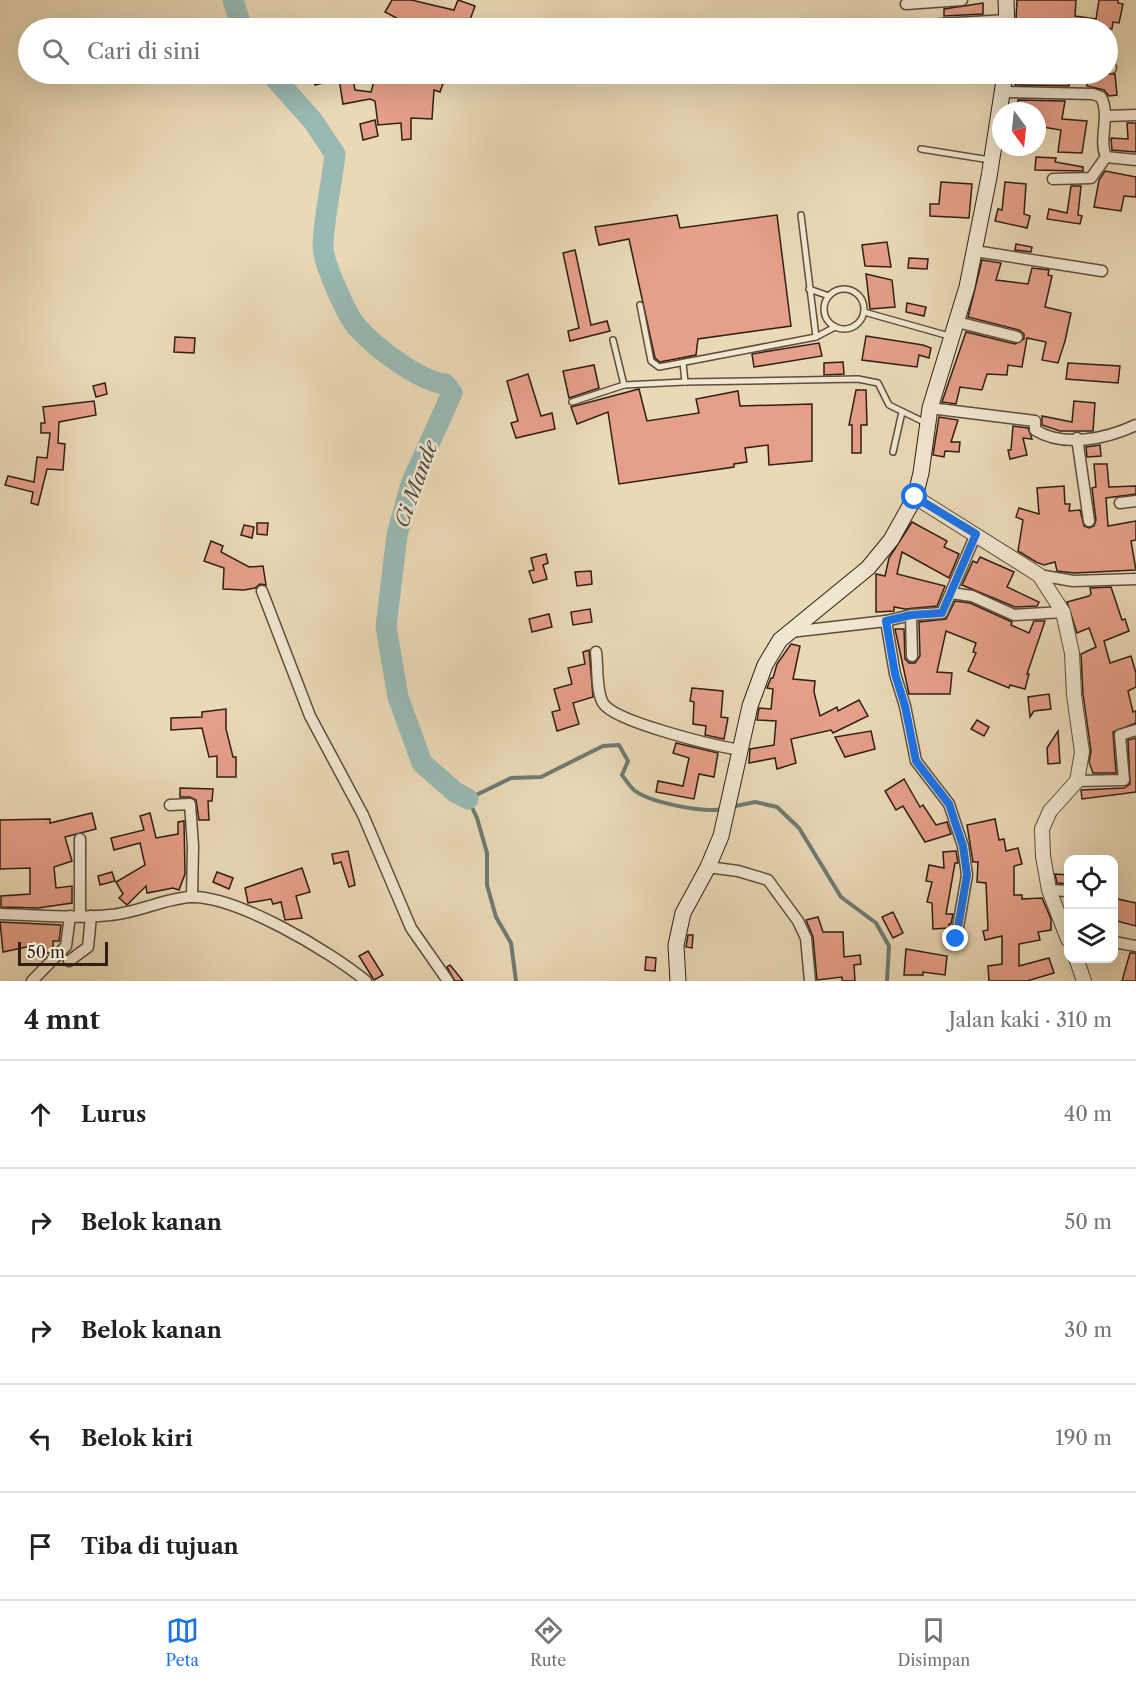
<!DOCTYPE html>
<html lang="id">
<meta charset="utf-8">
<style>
:root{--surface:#fff;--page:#f2f2f2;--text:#202124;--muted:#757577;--line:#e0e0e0;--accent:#1a73e8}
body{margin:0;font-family:"Libre Caslon Text",serif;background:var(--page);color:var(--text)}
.controls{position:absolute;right:18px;bottom:18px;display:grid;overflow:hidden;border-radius:12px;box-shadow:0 6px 24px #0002}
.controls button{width:54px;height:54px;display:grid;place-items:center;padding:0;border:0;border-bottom:2px solid var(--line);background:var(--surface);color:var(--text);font:30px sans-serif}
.compass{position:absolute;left:992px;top:102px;width:54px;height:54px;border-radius:50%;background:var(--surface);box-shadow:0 6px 24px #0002;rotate:165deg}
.scale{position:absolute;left:18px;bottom:15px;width:90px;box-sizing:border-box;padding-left:6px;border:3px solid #2f1f14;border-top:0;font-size:16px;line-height:21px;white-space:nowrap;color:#2f1f14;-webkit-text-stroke:4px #f1e6d0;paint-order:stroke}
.stop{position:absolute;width:18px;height:18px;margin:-14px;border:4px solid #1a73e8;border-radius:50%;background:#fff}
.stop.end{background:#1a73e8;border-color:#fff;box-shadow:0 2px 6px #0008}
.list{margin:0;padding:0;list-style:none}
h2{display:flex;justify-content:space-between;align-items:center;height:78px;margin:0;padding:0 24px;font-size:26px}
h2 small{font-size:20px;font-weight:400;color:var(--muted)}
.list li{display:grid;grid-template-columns:39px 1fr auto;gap:18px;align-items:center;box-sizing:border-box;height:108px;padding:0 24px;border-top:2px solid var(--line)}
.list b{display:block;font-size:22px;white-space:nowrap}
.list em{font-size:20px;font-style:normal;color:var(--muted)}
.icon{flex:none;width:33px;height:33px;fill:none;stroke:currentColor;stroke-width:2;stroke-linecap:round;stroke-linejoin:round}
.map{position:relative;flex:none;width:1136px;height:981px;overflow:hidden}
.search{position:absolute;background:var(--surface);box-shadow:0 6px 24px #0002;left:18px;right:18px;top:18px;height:66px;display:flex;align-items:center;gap:15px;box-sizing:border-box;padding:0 21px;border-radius:33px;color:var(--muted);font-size:22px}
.sheet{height:618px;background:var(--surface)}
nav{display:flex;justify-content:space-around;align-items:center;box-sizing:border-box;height:84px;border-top:2px solid var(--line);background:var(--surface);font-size:16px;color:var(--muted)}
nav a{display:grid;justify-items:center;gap:3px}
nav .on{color:var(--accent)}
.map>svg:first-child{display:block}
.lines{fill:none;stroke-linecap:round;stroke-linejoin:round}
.stream{stroke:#6e7b74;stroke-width:4}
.river{stroke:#98b9b4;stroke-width:21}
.building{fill:#e69f89;stroke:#2f1f14;stroke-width:1.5}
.service-casing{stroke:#5e4e3c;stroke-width:8}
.minor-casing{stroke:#5e4e3c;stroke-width:13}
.tertiary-casing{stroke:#5e4e3c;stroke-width:16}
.secondary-casing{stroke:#2f1f14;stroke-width:17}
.service{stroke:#f1e6d0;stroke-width:5}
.minor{stroke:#f1e6d0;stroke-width:10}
.tertiary{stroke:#f1e6d0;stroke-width:14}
.secondary{stroke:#f1e6d0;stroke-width:15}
.route{stroke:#1a73e8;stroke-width:8}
.labels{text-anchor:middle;stroke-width:5;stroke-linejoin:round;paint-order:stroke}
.water-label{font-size:20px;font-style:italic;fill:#4e4d44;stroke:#f1e6d0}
</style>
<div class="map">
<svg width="1136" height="981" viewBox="0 0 1136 981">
<rect width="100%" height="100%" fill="#ead9b6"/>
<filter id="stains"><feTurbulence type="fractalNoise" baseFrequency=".00333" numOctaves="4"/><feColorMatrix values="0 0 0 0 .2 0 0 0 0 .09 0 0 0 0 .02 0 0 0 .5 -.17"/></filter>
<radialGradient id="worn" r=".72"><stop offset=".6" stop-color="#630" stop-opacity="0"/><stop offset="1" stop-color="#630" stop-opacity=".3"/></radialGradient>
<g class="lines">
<g class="stream">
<path d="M 731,807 L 755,802 L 777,807 L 799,828 L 841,897 L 876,923 L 889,946 L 887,981"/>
<path d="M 516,981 L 511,943 L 496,917 L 487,885 L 487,853 L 477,818 L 468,799 L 511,778 L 541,777 L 603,746 L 619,745 L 628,761 L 622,775 C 626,780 630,787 634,790 C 650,803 704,813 723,809"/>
</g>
<g class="river">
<path d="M 233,0 L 242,28"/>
<path d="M 271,74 L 313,121 L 335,154 C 332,184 324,215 323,245 C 322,260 347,317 358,328 C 376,348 419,381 445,384 L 452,393 L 411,484 L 397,535 L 386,627 L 398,697 L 422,763 L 455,792 L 468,799"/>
</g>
</g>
<g class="building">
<path d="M 392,0 L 411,0 L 454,10 L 458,0 L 475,6 L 467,28 L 406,28 L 408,24 L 385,12 Z"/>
<path d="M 1017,0 L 1076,0 L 1075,16 L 1096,19 L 1099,0 L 1118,0 L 1118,3 L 1123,4 L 1119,23 L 1113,22 L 1112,29 L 1060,23 L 1060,28 L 1038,28 L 1038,26 L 1022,25 L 1023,20 L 1016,20 Z"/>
<path d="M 983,3 L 983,14 L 944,16 L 944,9 Z"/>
<path d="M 312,74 L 352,74 L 355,90 L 371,92 L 376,74 L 414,74 L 444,81 L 440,92 L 434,90 L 432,119 L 411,118 L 411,139 L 402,140 L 401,123 L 378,125 L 375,101 L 370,99 L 343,104 L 339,79 L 315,85 Z"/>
<path d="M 1032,74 L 1069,75 L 1069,86 L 1015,85 L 1015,77 L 1032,77 Z"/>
<path d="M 1076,74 L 1115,74 L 1117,95 L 1109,96 L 1104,90 L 1087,86 L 1087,83 L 1076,83 Z"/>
<path d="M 1018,100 L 1065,101 L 1062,119 L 1087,121 L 1082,153 L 1058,152 L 1061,130 L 1037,126 L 1037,111 L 1017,111 Z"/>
<path d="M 375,120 L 378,136 L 363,140 L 360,124 Z"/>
<path d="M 1127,123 L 1136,123 L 1136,152 L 1112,150 L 1111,138 L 1128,139 Z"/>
<path d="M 1036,157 L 1056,158 L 1055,162 L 1083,167 L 1083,171 L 1035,170 Z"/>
<path d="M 1105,171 L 1136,177 L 1136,197 L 1124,196 L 1121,211 L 1094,207 L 1099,180 Z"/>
<path d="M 941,182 L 972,184 L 969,218 L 930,216 L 930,204 L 939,204 Z"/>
<path d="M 1005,182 L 1026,184 L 1024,214 L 1030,216 L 1027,228 L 995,221 L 998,209 L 1002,210 Z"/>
<path d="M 1071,186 L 1081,186 L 1078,215 L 1082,216 L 1080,224 L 1047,219 L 1049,209 L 1067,213 Z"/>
<path d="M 677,215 L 680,228 L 777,215 L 791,326 L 698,339 L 696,355 L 660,362 L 655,358 L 629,239 L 599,245 L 595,227 Z"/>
<path d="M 887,242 L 891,267 L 865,266 L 862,245 Z"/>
<path d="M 1016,244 L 1032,247 L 1031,252 L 1015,250 Z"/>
<path d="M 575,250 L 591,325 L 607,321 L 610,331 L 570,341 L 568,331 L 579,328 L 563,253 Z"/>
<path d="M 909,258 L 928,259 L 927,269 L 908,268 Z"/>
<path d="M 982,260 L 1001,263 L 996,280 L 1028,284 L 1032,268 L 1049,270 L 1048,275 L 1052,276 L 1045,307 L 1071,313 L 1065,341 L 1058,363 L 1042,360 L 1046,342 L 1027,338 L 1022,367 L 1008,365 L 1007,375 L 987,374 L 982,390 L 960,387 L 956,404 L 942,402 L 966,332 L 1015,344 L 1024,339 L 1024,334 L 1019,330 L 968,317 Z"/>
<path d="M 866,274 L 892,280 L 895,307 L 870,309 Z"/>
<path d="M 907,303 L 926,307 L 924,316 L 906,312 Z"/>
<path d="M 866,336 L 923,345 L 931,348 L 929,358 L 919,355 L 917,367 L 862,360 Z"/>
<path d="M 175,337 L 195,338 L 194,353 L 174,352 Z"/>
<path d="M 819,343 L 822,356 L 754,367 L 752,354 Z"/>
<path d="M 843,362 L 844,374 L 824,375 L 824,363 Z"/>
<path d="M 1068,363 L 1120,366 L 1118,383 L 1066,379 Z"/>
<path d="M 594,365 L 599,388 L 569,398 L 563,371 Z"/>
<path d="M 528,374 L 541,416 L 552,413 L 555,429 L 516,438 L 511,423 L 518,421 L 507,381 Z"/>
<path d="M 105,383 L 107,394 L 96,397 L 93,386 Z"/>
<path d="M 639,389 L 647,421 L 699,413 L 696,399 L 738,391 L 740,406 L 812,404 L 812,461 L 769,465 L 768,445 L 745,448 L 747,462 L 734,464 L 734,467 L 619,484 L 608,412 L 577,424 L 571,407 Z"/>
<path d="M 856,390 L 866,390 L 867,425 L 861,425 L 861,453 L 852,453 L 852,425 L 849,425 Z"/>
<path d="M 94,401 L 96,415 L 59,422 L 58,443 L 65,444 L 63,470 L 47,469 L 38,505 L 31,503 L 33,492 L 5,485 L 8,476 L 34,482 L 37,457 L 47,458 L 50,433 L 41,433 L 41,423 L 45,423 L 43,407 Z"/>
<path d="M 1074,401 L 1095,403 L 1093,431 L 1060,431 L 1042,425 L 1042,416 L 1072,422 Z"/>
<path d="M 939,417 L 958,420 L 951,442 L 960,442 L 959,452 L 945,451 L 944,457 L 933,455 Z"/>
<path d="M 1013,426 L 1028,428 L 1032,439 L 1023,438 L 1027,455 L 1010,459 L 1008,450 L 1011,450 Z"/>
<path d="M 1100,445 L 1101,456 L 1087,457 L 1086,447 Z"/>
<path d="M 1094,464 L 1107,464 L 1109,487 L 1136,486 L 1136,494 L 1106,498 L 1108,526 L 1136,521 L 1136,540 L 1131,541 L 1136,570 L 1074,573 L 1057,571 L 1055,562 L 1044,565 L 1036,562 L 1018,551 L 1023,520 L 1016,517 L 1019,508 L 1039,514 L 1037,488 L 1064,486 L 1065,504 L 1070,504 L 1069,511 L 1080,510 L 1084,526 L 1089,528 L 1094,526 L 1096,520 L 1092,488 L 1096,487 Z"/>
<path d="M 912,522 L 947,541 L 944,547 L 959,554 L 949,578 L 902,552 L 897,574 L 945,586 L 937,606 L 905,609 L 894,607 L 894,611 L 876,612 L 876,574 L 885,576 L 889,558 Z"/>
<path d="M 257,523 L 268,523 L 267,535 L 257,534 Z"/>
<path d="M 244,525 L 254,527 L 252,538 L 241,535 Z"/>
<path d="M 211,541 L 223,546 L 221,552 L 249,567 L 263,566 L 266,585 L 260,584 L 255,588 L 244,590 L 223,589 L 224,568 L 204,561 Z"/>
<path d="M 546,554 L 548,563 L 543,565 L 547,579 L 533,583 L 529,571 L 534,570 L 531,558 Z"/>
<path d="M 980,557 L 1014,572 L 1007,587 L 1039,602 L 1037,606 L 1015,607 L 962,585 L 973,561 L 977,563 Z"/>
<path d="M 591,571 L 592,584 L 577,586 L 575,572 Z"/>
<path d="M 1111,587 L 1122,620 L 1125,619 L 1129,631 L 1104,641 L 1110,663 L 1131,656 L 1136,673 L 1136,687 L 1128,691 L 1133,712 L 1136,711 L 1136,723 L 1113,732 L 1116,773 L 1093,773 L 1089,762 L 1091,751 L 1083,694 L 1081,654 L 1096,647 L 1089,628 L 1077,633 L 1067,602 L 1089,596 L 1091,594 L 1090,588 Z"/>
<path d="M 955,601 L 970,603 L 1012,622 L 1011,625 L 1029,633 L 1034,621 L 1045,621 L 1027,674 L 1029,674 L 1025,689 L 1010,685 L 1009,688 L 968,671 L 976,653 L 973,652 L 976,643 L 946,631 L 937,672 L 952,673 L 950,694 L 909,694 L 895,629 L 904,629 L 905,659 L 909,663 L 915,663 L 920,656 L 919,622 L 946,619 Z"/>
<path d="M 590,609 L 592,622 L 573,625 L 571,612 Z"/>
<path d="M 549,614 L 552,627 L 532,632 L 529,619 Z"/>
<path d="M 791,644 L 800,646 L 793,679 L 815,681 L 814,692 L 820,716 L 837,707 L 838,711 L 859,700 L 868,716 L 833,733 L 831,730 L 791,739 L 796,763 L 777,769 L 775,758 L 749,763 L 750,749 L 774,745 L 776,721 L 757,720 L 759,708 L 771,709 L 773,689 L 767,688 L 771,678 L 773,678 L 777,664 Z"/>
<path d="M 589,650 L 593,697 L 573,703 L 579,724 L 557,731 L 552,712 L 560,710 L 554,689 L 572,684 L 568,668 L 585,664 L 583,652 Z"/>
<path d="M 692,688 L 723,691 L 721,717 L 728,718 L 724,739 L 705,735 L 706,726 L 693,724 L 694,702 L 690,701 Z"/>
<path d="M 1049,694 L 1051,709 L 1034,711 L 1030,717 L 1028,697 Z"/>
<path d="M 226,709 L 226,729 L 233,757 L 236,757 L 236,777 L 217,777 L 217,756 L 209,757 L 202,728 L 171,730 L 171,718 L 202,717 L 202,712 Z"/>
<path d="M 977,720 L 989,727 L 984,736 L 971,729 Z"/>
<path d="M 871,731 L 875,749 L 845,757 L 835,737 Z"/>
<path d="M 1058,731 L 1060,763 L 1048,764 L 1047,748 Z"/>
<path d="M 1136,738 L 1136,792 L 1082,799 L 1081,790 L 1124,788 L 1130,784 L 1128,740 Z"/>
<path d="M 676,743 L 718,753 L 714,777 L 699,774 L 694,799 L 656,792 L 658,781 L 683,786 L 689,758 L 673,753 Z"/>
<path d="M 904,779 L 920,807 L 923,805 L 936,825 L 947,822 L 951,834 L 925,842 L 903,806 L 896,810 L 885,791 Z"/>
<path d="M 180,788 L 213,789 L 212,801 L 208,801 L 209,820 L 199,820 L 196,800 L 190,797 L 180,797 Z"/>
<path d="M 92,813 L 96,829 L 65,837 L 72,861 L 54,867 L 56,888 L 72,886 L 72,903 L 38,908 L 1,907 L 1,896 L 30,894 L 30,868 L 0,869 L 0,820 L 50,819 L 50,823 Z"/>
<path d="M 150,813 L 156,838 L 178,834 L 178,822 L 184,821 L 185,874 L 179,890 L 173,888 L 147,893 L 146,886 L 127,905 L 119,898 L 123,894 L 116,882 L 145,865 L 140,843 L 114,850 L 111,838 L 144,830 L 140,816 Z"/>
<path d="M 995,819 L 999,840 L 1004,839 L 1006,851 L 1018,848 L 1022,864 L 1014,866 L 1014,895 L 1022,895 L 1022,899 L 1042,898 L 1051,919 L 1051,930 L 1038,932 L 1040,940 L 1019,944 L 1019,966 L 1049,958 L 1054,973 L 1027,981 L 989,981 L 988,966 L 1002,964 L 1002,936 L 985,940 L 983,931 L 988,930 L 986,883 L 977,882 L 978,862 L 973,862 L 967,825 Z"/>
<path d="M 348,851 L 355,885 L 349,887 L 341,862 L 334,864 L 332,854 Z"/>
<path d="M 956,851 L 958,863 L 955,863 L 946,914 L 953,914 L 951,924 L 949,924 L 949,928 L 933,929 L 932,903 L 927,902 L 932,882 L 926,881 L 929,865 L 944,868 L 943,852 Z"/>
<path d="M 302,868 L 310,892 L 296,896 L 302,918 L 285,920 L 281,902 L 273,904 L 271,899 L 248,903 L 245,888 Z"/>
<path d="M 112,872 L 115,881 L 100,885 L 98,876 Z"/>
<path d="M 217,872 L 233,878 L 229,889 L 213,882 Z"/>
<path d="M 1055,874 L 1068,875 L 1068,884 L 1057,883 Z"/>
<path d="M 1113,898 L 1136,903 L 1136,926 L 1113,920 Z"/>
<path d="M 893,912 L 903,933 L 893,938 L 882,917 Z"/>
<path d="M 818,917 L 823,932 L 843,932 L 844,957 L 860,955 L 861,964 L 854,965 L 855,981 L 842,981 L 842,977 L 817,980 L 813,937 L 806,920 Z"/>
<path d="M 0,922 L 61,925 L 59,941 L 53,941 L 53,949 L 49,953 L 40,953 L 40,944 L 3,952 Z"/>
<path d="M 688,935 L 693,935 L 692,948 L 686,947 Z"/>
<path d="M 906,949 L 947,956 L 945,975 L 923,972 L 923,975 L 904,975 Z"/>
<path d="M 368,951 L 383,975 L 374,980 L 359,956 Z"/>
<path d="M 1130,953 L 1136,953 L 1136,981 L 1122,981 Z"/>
<path d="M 646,957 L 656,958 L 655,971 L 645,970 Z"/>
<path d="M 450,965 L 463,981 L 455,981 L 447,967 Z"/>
</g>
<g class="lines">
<defs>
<g id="service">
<path d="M 921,149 L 990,160"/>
<path d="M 801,215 L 816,337"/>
<path d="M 809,289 L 829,296"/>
<circle cx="844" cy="309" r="20"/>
<path d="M 640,305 L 651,361 L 659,367 L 816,337 L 835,327"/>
<path d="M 864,312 L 949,336"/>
<path d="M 613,340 L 624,385"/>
<path d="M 683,363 L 685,382"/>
<path d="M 572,402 L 624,385 L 685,382 L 858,379 L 878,383 L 889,405 L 926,423"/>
<path d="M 893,452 L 902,412"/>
</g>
<g id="minor">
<path d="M 906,4 L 962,0"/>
<path d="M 940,24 L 1007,20"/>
<path d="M 1108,68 L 1111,68"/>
<path d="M 1003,92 L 1093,94 L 1101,97 C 1111,116 1098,138 1106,157 L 1136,160"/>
<path d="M 1106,116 L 1136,115"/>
<path d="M 1053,179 L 1091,178 L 1106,157"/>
<path d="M 975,251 L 1102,271"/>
<path d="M 957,322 L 1017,337"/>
<path d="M 930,408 L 1035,421 L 1035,430 C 1064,448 1106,439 1136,425"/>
<path d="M 1077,438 L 1089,521"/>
<path d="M 1120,503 L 1136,501"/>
<path d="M 1039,575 L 1073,581 L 1136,579"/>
<path d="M 262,591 L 310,716 L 363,815 L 411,928 L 448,981"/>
<path d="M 951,593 L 972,596 L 1014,615 L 1063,612"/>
<path d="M 911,615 L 912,656"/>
<path d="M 886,621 L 911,615 L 942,613 L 976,534"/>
<path d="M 790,632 L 886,621 L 895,674 L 905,706 L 916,761 L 949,804 L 963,846 L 967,875 L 956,939"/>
<path d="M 596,652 C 598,667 596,691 603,703 C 614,722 716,746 740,750"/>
<path d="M 1077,781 L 1124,780 L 1120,735 L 1136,730"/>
<path d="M 170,805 L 190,804 L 193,846 L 192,897"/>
<path d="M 708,867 L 738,871 L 768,880 L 798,921 L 806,938 L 810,981"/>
<path d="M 1049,890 L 1068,891"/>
<path d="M 0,914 C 36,915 74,919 110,915 C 137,913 163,899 190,897 C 236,895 331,952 366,981"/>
<path d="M 80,916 L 80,839"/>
<path d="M 1114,942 L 1136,946"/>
<path d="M 69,961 L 88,947 L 91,916"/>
<path d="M 32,981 L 66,946 L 70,916"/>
</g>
<g id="tertiary">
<path d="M 915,497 L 1039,575 L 1063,612 L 1072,653 L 1074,695 L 1082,752 L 1077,781 L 1050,811 L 1042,829 L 1043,856 L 1049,890 L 1068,939"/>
<path d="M 1076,958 L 1084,981"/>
</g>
<g id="secondary">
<path d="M 1006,0 L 1007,28"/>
<path d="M 678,981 L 676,945 L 683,913 L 708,867 L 721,836 L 750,706 L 765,665 L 780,640 L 868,568 L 891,540 L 915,497 L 921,473 L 930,408 L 967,287 L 989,177 L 1005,74"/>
</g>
</defs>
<use href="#service" class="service-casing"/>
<use href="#minor" class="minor-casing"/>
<use href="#tertiary" class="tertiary-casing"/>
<use href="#secondary" class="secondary-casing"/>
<use href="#service" class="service"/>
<use href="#minor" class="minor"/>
<use href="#tertiary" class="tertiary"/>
<use href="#secondary" class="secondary"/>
</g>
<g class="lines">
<path class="route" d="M 915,497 L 976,534 L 942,613 L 911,615 L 886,621 L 895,674 L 905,706 L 916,761 L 949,804 L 963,846 L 967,875 L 956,939"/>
</g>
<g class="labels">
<g class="water-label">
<text transform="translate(416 484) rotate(-70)" y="7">Ci Mande</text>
</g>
</g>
<rect width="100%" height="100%" filter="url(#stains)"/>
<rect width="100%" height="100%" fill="url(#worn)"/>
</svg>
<div class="controls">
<button><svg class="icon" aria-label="locate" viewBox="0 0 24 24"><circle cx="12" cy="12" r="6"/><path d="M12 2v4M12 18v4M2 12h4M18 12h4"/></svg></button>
<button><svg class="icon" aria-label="layers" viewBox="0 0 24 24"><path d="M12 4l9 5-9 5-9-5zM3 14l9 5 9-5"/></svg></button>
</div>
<svg class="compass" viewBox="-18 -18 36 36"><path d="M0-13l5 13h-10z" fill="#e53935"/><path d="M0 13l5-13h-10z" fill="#757577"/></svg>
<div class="scale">50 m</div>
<div class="stop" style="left:915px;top:497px"></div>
<div class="stop end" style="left:956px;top:939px"></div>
<div class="search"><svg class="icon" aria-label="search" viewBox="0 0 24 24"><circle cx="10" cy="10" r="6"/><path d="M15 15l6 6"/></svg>Cari di sini</div>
</div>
<section class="sheet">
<h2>4 mnt<small>Jalan kaki · 310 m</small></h2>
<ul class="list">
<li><svg class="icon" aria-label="ahead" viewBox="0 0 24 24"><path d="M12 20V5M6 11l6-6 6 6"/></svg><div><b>Lurus</b></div><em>40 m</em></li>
<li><svg class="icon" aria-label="right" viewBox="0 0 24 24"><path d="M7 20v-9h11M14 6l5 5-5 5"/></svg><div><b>Belok kanan</b></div><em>50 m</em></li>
<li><svg class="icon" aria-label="right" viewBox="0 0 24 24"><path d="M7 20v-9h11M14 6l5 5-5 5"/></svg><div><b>Belok kanan</b></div><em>30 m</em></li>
<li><svg class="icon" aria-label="left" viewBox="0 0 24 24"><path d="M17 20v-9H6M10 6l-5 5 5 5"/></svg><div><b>Belok kiri</b></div><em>190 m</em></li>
<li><svg class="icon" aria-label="arrive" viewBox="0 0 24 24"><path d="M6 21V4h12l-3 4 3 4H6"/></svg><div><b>Tiba di tujuan</b></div></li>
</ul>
</section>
<nav>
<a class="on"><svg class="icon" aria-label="map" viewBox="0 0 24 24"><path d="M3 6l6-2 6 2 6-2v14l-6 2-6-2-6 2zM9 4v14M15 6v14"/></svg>Peta</a>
<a><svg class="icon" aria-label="directions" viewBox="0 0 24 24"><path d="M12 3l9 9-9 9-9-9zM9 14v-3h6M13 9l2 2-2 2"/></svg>Rute</a>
<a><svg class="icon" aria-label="saved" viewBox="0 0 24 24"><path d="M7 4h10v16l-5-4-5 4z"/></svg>Disimpan</a>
</nav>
